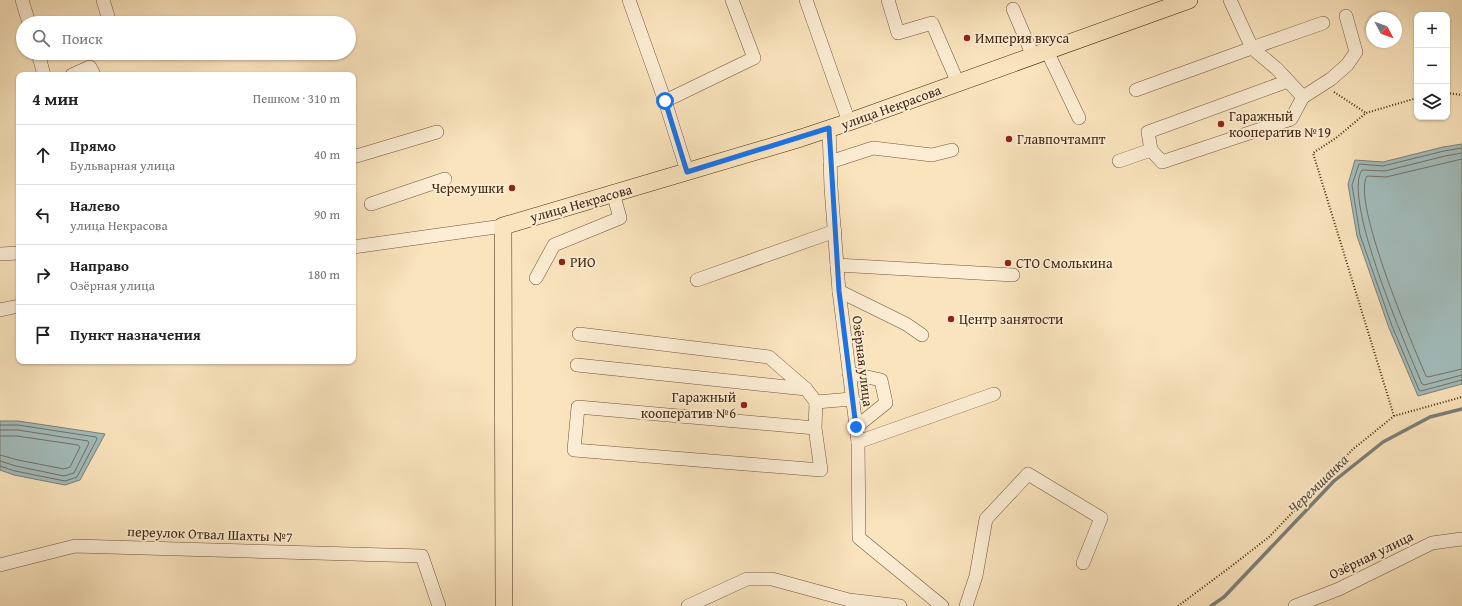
<!DOCTYPE html>
<html lang="ru">
<meta charset="utf-8">
<style>
:root{--surface:#fff;--page:#f2f2f2;--text:#222;--muted:#767676;--line:#e0e0e0}
body{margin:0;font-family:"Gentium Book Plus",serif;background:var(--page);color:var(--text)}
.controls{position:absolute;right:12px;top:12px;display:grid;overflow:hidden;border-radius:8px;box-shadow:0 1px 3px #0004}
.controls button{width:36px;height:36px;display:grid;place-items:center;padding:0;border:0;border-bottom:1px solid var(--line);background:var(--surface);color:var(--text);font:20px sans-serif}
.compass{position:absolute;left:1366px;top:12px;width:36px;height:36px;border-radius:50%;background:var(--surface);box-shadow:0 1px 3px #0004;rotate:131deg}
.stop{position:absolute;width:12px;height:12px;margin:-9px;border:3px solid #1a73e8;border-radius:50%;background:#fff}
.stop.end{background:#1a73e8;border-color:#fff;box-shadow:0 1px 4px #0008}
.list{margin:0;padding:0;list-style:none}
h2{display:flex;justify-content:space-between;align-items:center;height:52px;margin:0;padding:0 16px;font-size:17px}
h2 small{font-size:13px;font-weight:400;color:var(--muted)}
.list li{display:grid;grid-template-columns:26px 1fr auto;gap:12px;align-items:center;box-sizing:border-box;height:60px;padding:0 16px;border-top:1px solid var(--line)}
.list b{display:block;font-size:15px;white-space:nowrap}
.list p{margin:0;font-size:13px;white-space:nowrap;color:var(--muted)}
.list em{font-size:13px;font-style:normal;color:var(--muted)}
.icon{flex:none;width:22px;height:22px;fill:none;stroke:currentColor;stroke-width:2;stroke-linecap:round;stroke-linejoin:round}
.map{position:relative;flex:none;width:1462px;height:606px;overflow:hidden}
.search{position:absolute;background:var(--surface);box-shadow:0 1px 3px #0004;left:16px;top:16px;width:340px;height:44px;display:flex;align-items:center;gap:10px;box-sizing:border-box;padding:0 14px;border-radius:22px;color:var(--muted);font-size:15px}
.panel{position:absolute;background:var(--surface);box-shadow:0 1px 3px #0004;left:16px;top:72px;width:340px;height:292px;border-radius:8px}
.map>svg:first-child{display:block}
.water{fill:#a2bcbb;stroke:#7c8077}
.lines{fill:none;stroke-linecap:round;stroke-linejoin:round}
.shore{stroke:#727166;stroke-width:1}
.stream{stroke:#7c8077;stroke-width:3.5}
.minor-casing{stroke:#70563b;stroke-width:14}
.major-casing{stroke:#422610;stroke-width:18}
.path{stroke:#422610;stroke-width:2;stroke-dasharray:1 2;stroke-linecap:butt}
.minor{stroke:#fcedd4;stroke-width:13}
.major{stroke:#fae4bd;stroke-width:17}
.route{stroke:#1a73e8;stroke-width:5}
.poi-dot{fill:#8f2418;stroke:#fcedd4;stroke-width:1.5}
.labels{text-anchor:middle;stroke-width:3.5;stroke-linejoin:round;paint-order:stroke}
.poi-label{font-size:14px;fill:#422610;stroke:#fcedd4;text-anchor:start}
.street-label{font-size:14px;fill:#422610;stroke:#fcedd4}
.water-label{font-size:15px;font-style:italic;fill:#5a4c3b;stroke:#fcedd4}
</style>
<div class="map">
<svg width="1462" height="606" viewBox="0 0 1462 606">
<rect width="100%" height="100%" fill="#fae4bd"/>
<filter id="stains"><feTurbulence type="fractalNoise" baseFrequency=".005" numOctaves="4"/><feColorMatrix values="0 0 0 0 .2 0 0 0 0 .09 0 0 0 0 .02 0 0 0 .5 -.17"/></filter>
<radialGradient id="worn" r=".72"><stop offset=".6" stop-color="#630" stop-opacity="0"/><stop offset="1" stop-color="#630" stop-opacity=".3"/></radialGradient>
<g class="water">
<path d="M 1462,144 L 1462,384 L 1418,396 L 1389,328 L 1357,236 L 1348,184 L 1355,160 L 1383,162 L 1443,147 Z"/>
<path d="M 0,421 L 18,421 L 105,434 L 80,480 L 65,485 L 14,475 L 0,470 Z"/>
</g>
<g class="lines">
<g class="shore">
<path d="M 1462,148 L 1444,151 L 1383,166 L 1359,164 L 1352,185 L 1360,235 L 1392,326 L 1419,390 L 1421,391 L 1462,380"/>
<path d="M 1462,153 L 1445,156 L 1385,171 L 1362,170 C 1342,200 1407,348 1422,384 L 1424,385 L 1462,375"/>
<path d="M 1462,159 L 1386,177 L 1367,176 C 1351,201 1413,346 1426,376 L 1428,377 L 1462,369"/>
<path d="M 0,425 L 18,425 L 96,437 L 97,439 L 77,477 L 65,481 L 15,471 L 0,466"/>
<path d="M 0,430 L 18,430 L 88,441 L 89,443 L 74,473 L 64,476 L 16,466 L 0,461"/>
<path d="M 0,436 L 17,436 L 78,445 L 80,447 L 70,467 L 64,469 L 18,460 L 0,455"/>
</g>
<path class="stream" d="M 1211,606 L 1224,597 L 1334,481 L 1383,442 L 1430,417 L 1462,409"/>
<defs>
<g id="minor">
<path d="M 22,0 L 29,23"/>
<path d="M 103,0 L 110,23"/>
<path d="M 629,0 L 665,101 L 687,171"/>
<path d="M 806,0 L 849,122"/>
<path d="M 888,0 L 898,33 L 932,23 L 958,83"/>
<path d="M 1230,0 L 1252,48 L 1323,23"/>
<path d="M 1013,9 L 1033,56"/>
<path d="M 1047,51 L 1079,118"/>
<path d="M 38,53 L 44,75"/>
<path d="M 72,75 L 90,67 L 94,75"/>
<path d="M 1288,81 L 1148,132 L 1151,150 L 1162,162 L 1291,119 L 1303,97"/>
<path d="M 1136,90 L 1252,48 L 1277,69 L 1303,97 L 1331,79 L 1347,65 L 1356,52 L 1346,16"/>
<path d="M 665,101 L 754,58 L 732,0"/>
<path d="M 829,128 L 831,188 L 839,291 L 858,442 L 859,538 L 942,606"/>
<path d="M 353,157 L 437,132"/>
<path d="M 1119,161 L 1151,150"/>
<path d="M 830,162 L 873,148 L 932,155 L 952,150"/>
<path d="M 371,204 L 445,179"/>
<path d="M 353,247 L 503,226"/>
<path d="M 0,254 L 19,253"/>
<path d="M 837,265 L 1013,275"/>
<path d="M 536,278 L 554,245 L 620,218 L 613,193"/>
<path d="M 697,280 L 835,231"/>
<path d="M 839,291 L 906,324 L 922,335"/>
<path d="M 0,310 L 19,306"/>
<path d="M 579,334 L 769,357 L 806,389"/>
<path d="M 577,365 L 806,389 L 816,402 L 852,399"/>
<path d="M 849,373 L 881,380 L 886,403 L 856,427"/>
<path d="M 815,428 L 578,407 L 574,450 L 821,470 L 815,428 L 816,402"/>
<path d="M 858,442 L 994,394"/>
<path d="M 0,565 L 75,546 L 422,556 L 439,606"/>
<path d="M 688,606 L 747,579 L 772,579 L 849,600 L 900,606"/>
<path d="M 966,606 L 976,576 L 986,519 L 1028,474 L 1101,518 L 1083,563"/>
<path d="M 1295,606 L 1339,589 L 1432,543 L 1462,539"/>
</g>
<path id="major" d="M 504,606 L 503,226 L 801,138 L 849,122 L 1189,0"/>
</defs>
<use href="#minor" class="minor-casing"/>
<use href="#major" class="major-casing"/>
<g class="path">
<path d="M 1334,92 L 1366,113"/>
<path d="M 1447,93 L 1462,95"/>
<path d="M 1394,416 L 1313,153 L 1336,138 L 1366,113 L 1417,98"/>
<path d="M 1178,606 L 1229,568 L 1269,537 L 1352,450 L 1394,416 L 1462,397"/>
</g>
<use href="#minor" class="minor"/>
<use href="#major" class="major"/>
</g>
<g class="lines">
<path class="route" d="M 665,101 L 687,172 L 829,128 L 839,291 L 856,427"/>
</g>
<g class="poi-dot">
<circle cx="967" cy="38" r="4"/>
<circle cx="1221" cy="124" r="4"/>
<circle cx="1009" cy="139" r="4"/>
<circle cx="512" cy="188" r="4"/>
<circle cx="562" cy="262" r="4"/>
<circle cx="1008" cy="263" r="4"/>
<circle cx="951" cy="319" r="4"/>
<circle cx="744" cy="405" r="4"/>
</g>
<g class="labels">
<g class="poi-label">
<text x="975" y="43">Империя вкуса</text>
<text x="1229" y="121">Гаражный<tspan x="1229" dy="16">кооператив №19</tspan></text>
<text x="1017" y="144">Главпочтампт</text>
<text x="504" y="193" text-anchor="end">Черемушки</text>
<text x="570" y="267">РИО</text>
<text x="1016" y="268">СТО Смолькина</text>
<text x="959" y="324">Центр занятости</text>
<text x="736" y="402" text-anchor="end">Гаражный<tspan x="736" dy="16">кооператив №6</tspan></text>
</g>
<g class="street-label">
<text transform="translate(891 107) rotate(-20)" y="5">улица Некрасова</text>
<text transform="translate(581 203) rotate(-16)" y="5">улица Некрасова</text>
<text transform="translate(863 361) rotate(83)" y="5">Озёрная улица</text>
<text transform="translate(210 534) rotate(2)" y="5">переулок Отвал Шахты №7</text>
<text transform="translate(1371 555) rotate(-26)" y="5">Озёрная улица</text>
</g>
<g class="water-label">
<text transform="translate(1318 484) rotate(-44)" y="5">Черемшанка</text>
</g>
</g>
<rect width="100%" height="100%" filter="url(#stains)"/>
<rect width="100%" height="100%" fill="url(#worn)"/>
</svg>
<div class="controls">
<button>+</button>
<button>−</button>
<button><svg class="icon" aria-label="layers" viewBox="0 0 24 24"><path d="M12 4l9 5-9 5-9-5zM3 14l9 5 9-5"/></svg></button>
</div>
<svg class="compass" viewBox="-18 -18 36 36"><path d="M0-13l5 13h-10z" fill="#e53935"/><path d="M0 13l5-13h-10z" fill="#767676"/></svg>
<div class="stop" style="left:665px;top:101px"></div>
<div class="stop end" style="left:856px;top:427px"></div>
<div class="search"><svg class="icon" aria-label="search" viewBox="0 0 24 24"><circle cx="10" cy="10" r="6"/><path d="M15 15l6 6"/></svg>Поиск</div>
<section class="panel">
<h2>4 мин<small>Пешком · 310 m</small></h2>
<ul class="list">
<li><svg class="icon" aria-label="ahead" viewBox="0 0 24 24"><path d="M12 20V5M6 11l6-6 6 6"/></svg><div><b>Прямо</b><p>Бульварная улица</p></div><em>40 m</em></li>
<li><svg class="icon" aria-label="left" viewBox="0 0 24 24"><path d="M17 20v-9H6M10 6l-5 5 5 5"/></svg><div><b>Налево</b><p>улица Некрасова</p></div><em>90 m</em></li>
<li><svg class="icon" aria-label="right" viewBox="0 0 24 24"><path d="M7 20v-9h11M14 6l5 5-5 5"/></svg><div><b>Направо</b><p>Озёрная улица</p></div><em>180 m</em></li>
<li><svg class="icon" aria-label="arrive" viewBox="0 0 24 24"><path d="M6 21V4h12l-3 4 3 4H6"/></svg><div><b>Пункт назначения</b></div></li>
</ul>
</section>
</div>
